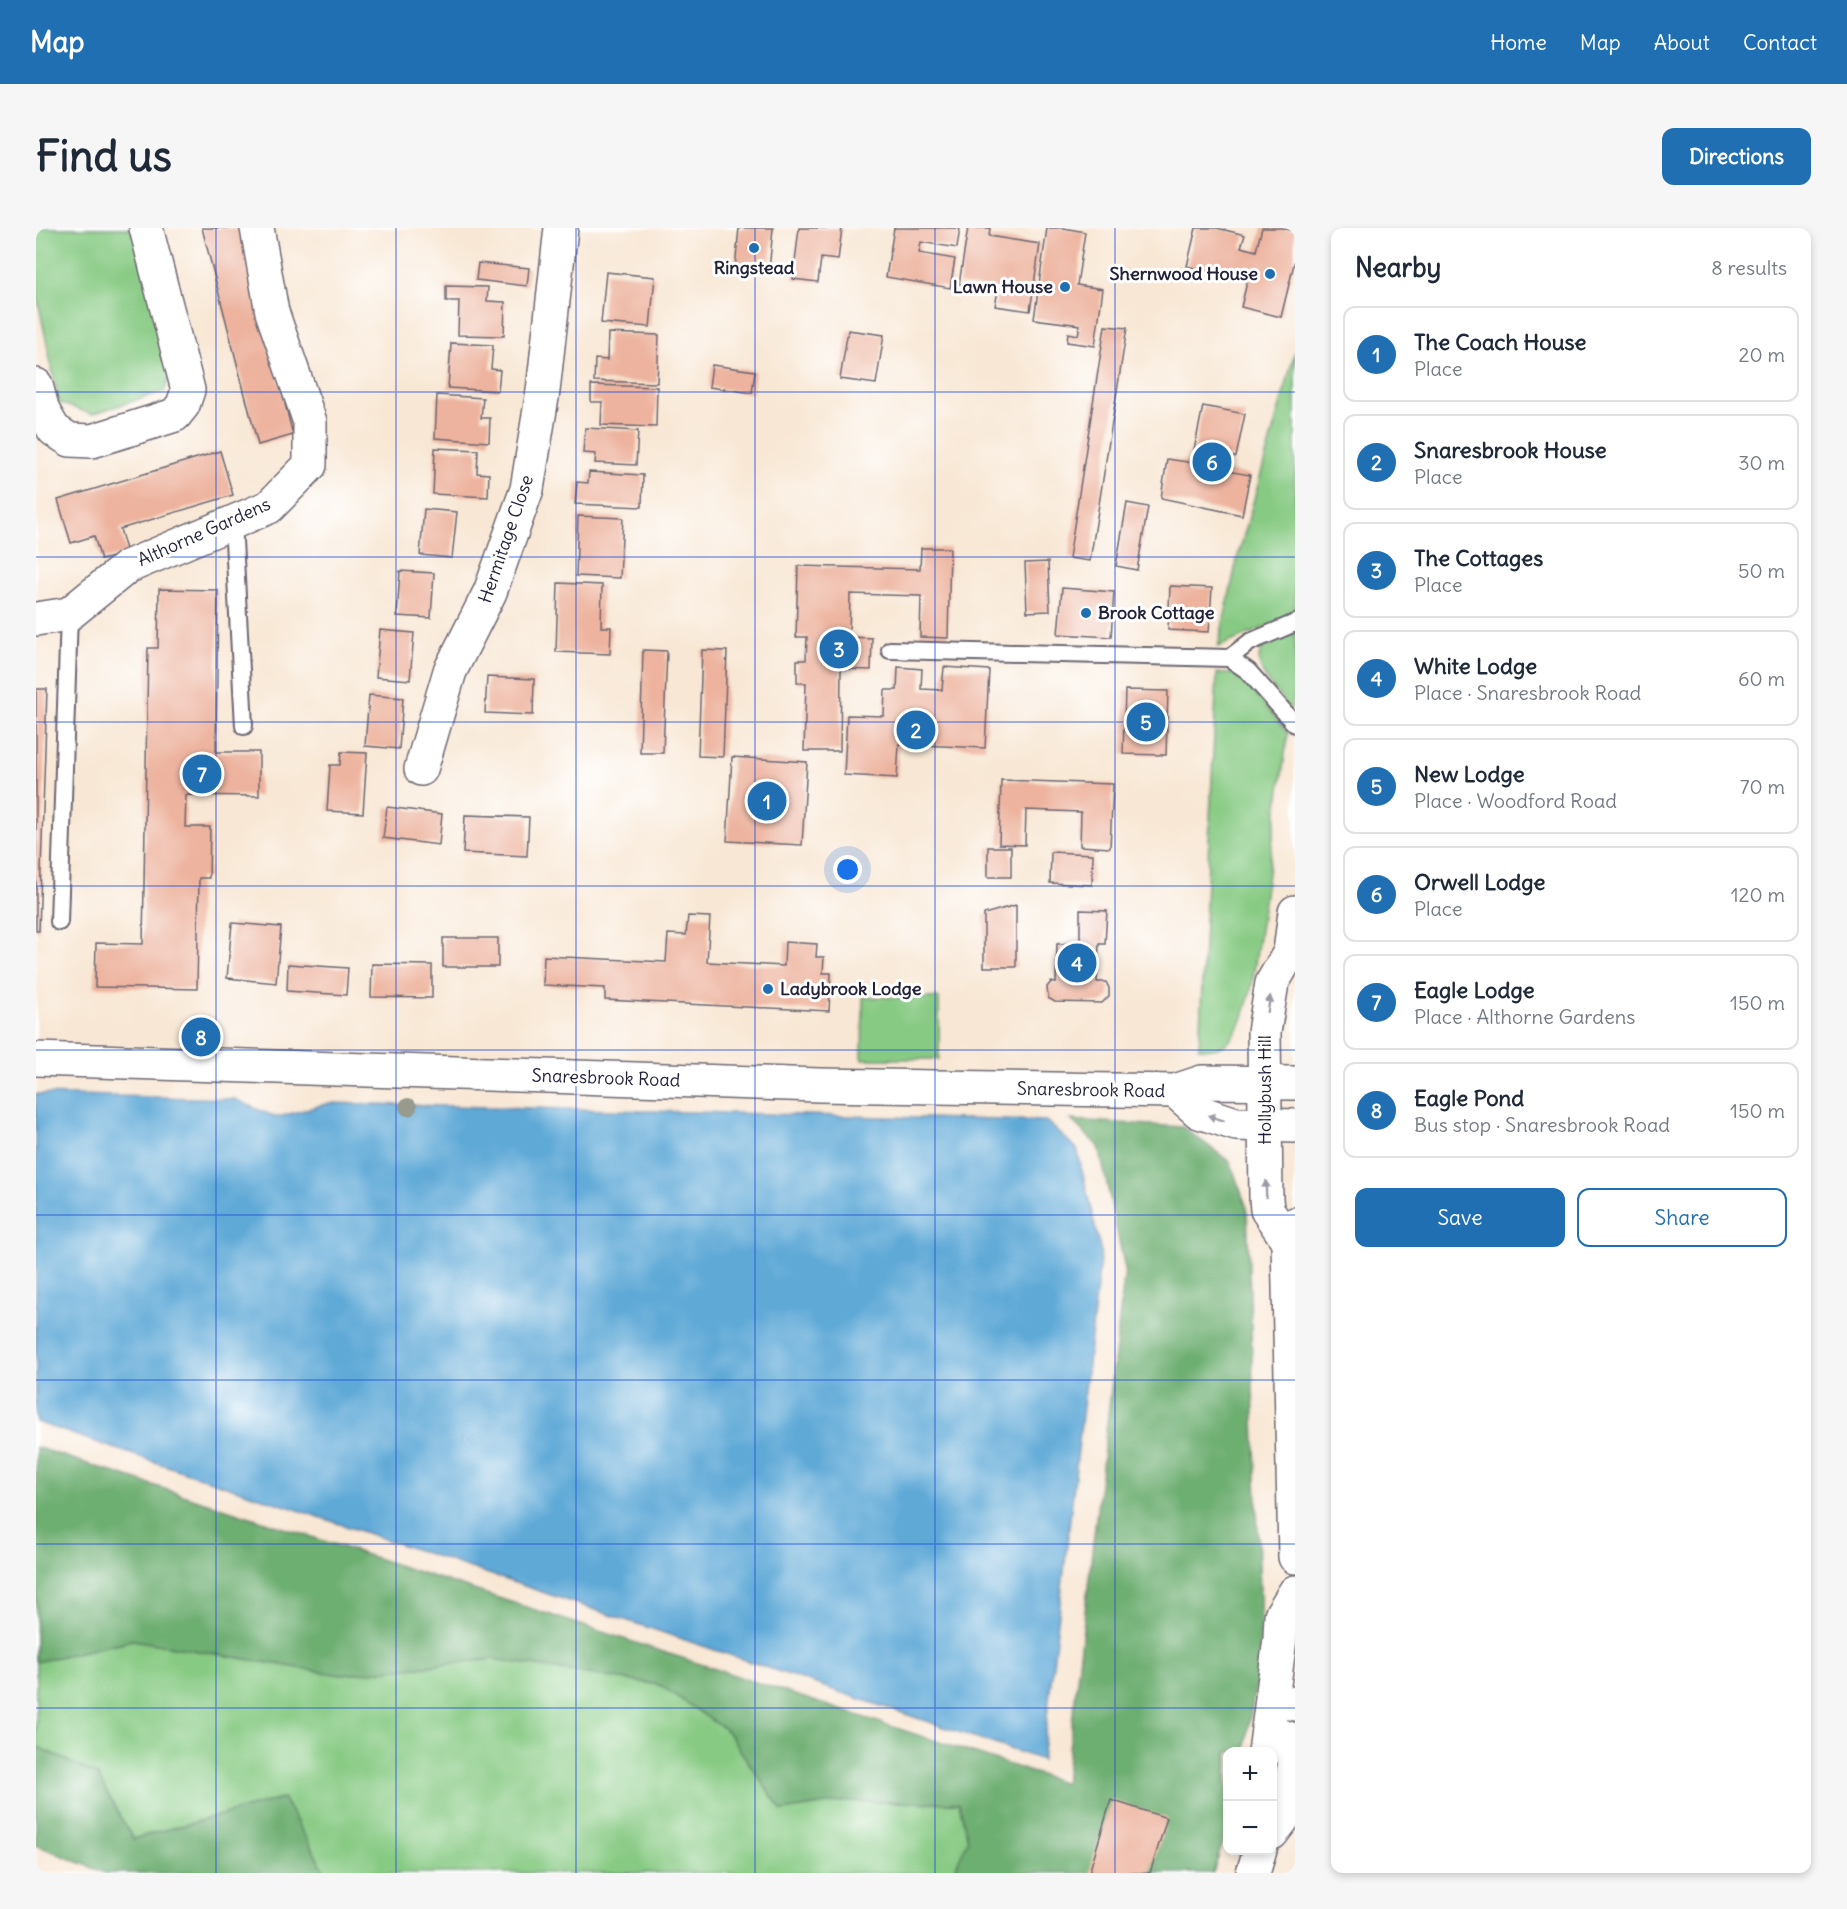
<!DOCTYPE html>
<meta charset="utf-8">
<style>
:root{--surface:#fff;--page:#f6f6f7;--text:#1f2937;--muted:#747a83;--line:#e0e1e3;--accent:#1f6fb2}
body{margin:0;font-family:Delius,sans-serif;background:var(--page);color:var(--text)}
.controls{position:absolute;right:18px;bottom:18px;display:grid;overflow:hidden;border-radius:12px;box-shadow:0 3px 9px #0003}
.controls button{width:54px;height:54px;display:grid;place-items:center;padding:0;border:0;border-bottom:2px solid var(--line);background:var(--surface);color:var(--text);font:30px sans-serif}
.you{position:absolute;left:812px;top:642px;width:21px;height:21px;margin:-15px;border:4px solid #fff;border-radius:50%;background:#1a73e8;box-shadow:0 0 0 9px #1a73e833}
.badge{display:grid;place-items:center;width:39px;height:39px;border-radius:50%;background:var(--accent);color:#fff;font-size:20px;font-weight:700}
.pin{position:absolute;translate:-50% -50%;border:3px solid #fff;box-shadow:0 2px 6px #0006}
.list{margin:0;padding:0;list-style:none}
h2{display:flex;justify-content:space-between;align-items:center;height:78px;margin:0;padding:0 24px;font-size:26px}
h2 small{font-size:20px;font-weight:400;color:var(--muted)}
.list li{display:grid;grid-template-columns:39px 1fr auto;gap:18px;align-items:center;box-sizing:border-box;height:96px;margin:0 12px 12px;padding:0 12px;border:2px solid var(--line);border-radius:12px}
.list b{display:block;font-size:22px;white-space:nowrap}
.list p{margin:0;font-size:20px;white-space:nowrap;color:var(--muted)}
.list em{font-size:20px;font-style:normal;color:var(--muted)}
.actions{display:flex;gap:12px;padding:18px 24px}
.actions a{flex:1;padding:14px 0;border:2px solid var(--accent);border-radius:12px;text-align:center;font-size:21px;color:var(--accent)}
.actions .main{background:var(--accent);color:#fff}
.map{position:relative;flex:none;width:1259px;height:1645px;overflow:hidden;border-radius:12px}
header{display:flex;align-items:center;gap:36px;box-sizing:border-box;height:84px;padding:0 30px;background:var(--accent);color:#fff}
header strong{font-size:28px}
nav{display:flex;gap:33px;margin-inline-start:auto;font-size:21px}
.intro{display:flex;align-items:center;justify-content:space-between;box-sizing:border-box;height:144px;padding:0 36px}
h1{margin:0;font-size:42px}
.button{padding:15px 27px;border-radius:12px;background:var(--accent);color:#fff;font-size:21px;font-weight:700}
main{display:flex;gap:36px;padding:0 36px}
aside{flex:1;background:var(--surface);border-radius:12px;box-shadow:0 3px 9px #0003}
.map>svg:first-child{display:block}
.green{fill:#87ca83;stroke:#54765f;stroke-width:1.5}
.forest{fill:#6dae71;stroke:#486856;stroke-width:1.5}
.water{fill:#5fa9d7;stroke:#406689;stroke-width:1.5}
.building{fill:#edb39e}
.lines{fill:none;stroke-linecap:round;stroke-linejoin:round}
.lane-casing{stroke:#6d6771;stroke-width:20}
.street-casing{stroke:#6d6771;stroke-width:36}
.secondary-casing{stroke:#6d6771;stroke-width:36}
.primary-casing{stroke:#6d6771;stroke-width:36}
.lane{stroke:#fff;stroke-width:16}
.street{stroke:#fff;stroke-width:33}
.secondary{stroke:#fff;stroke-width:33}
.primary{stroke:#fff;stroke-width:33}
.tree{fill:#969b8e}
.oneway{fill:#9c9ca7}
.grid{fill:none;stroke:#1d4ed8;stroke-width:1.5;stroke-opacity:0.55}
.poi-dot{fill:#1f6fb2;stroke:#fff;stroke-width:2}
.labels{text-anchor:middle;stroke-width:6;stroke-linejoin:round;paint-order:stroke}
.poi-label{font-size:18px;font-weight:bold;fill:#22223b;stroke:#fff;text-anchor:end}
.street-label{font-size:18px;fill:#22223b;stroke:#fff}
</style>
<header>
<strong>Map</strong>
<nav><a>Home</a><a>Map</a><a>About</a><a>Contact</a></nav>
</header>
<div class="intro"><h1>Find us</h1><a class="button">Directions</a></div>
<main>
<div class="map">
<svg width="1259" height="1645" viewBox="0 0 1259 1645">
<rect width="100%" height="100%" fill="#fff"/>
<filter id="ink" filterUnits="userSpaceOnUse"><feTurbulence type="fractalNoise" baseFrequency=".0167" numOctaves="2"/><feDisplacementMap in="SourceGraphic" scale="12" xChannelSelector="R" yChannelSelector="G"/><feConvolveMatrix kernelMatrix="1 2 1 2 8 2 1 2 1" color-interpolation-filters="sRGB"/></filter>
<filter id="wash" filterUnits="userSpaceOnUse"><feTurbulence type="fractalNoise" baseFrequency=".008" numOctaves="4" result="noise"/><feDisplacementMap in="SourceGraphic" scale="24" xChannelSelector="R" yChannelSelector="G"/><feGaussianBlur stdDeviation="1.35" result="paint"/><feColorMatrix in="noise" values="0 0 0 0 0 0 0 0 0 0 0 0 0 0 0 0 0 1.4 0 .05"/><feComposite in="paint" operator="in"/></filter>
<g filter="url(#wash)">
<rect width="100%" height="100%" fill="#f8e7d4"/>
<g class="green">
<path d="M 0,0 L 95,0 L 136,139 L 129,163 L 56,186 L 23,175 L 0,63 Z"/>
<path d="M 1259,124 L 1259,385 L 1235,397 L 1182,419 L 1201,332 Z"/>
<path d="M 1259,400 L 1259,463 L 1256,480 L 1253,480 C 1241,463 1209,436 1230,416 C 1237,409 1250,405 1259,400 Z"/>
<path d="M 1181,445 L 1196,446 L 1206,449 L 1252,505 L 1216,757 C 1210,778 1205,812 1182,820 C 1177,822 1169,820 1163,820 Z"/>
<path d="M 827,769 L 903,770 L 903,831 L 826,831 Z"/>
<path d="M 97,1412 L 305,1447 L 457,1431 L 624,1457 L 691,1503 L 746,1583 L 810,1573 L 923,1575 L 932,1612 L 917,1645 L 290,1645 L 247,1570 L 96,1611 L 61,1547 L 0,1518 L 0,1434 Z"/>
</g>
<g class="forest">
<path d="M 1035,892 L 1147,899 L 1194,934 L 1211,980 L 1225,1394 L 1221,1451 L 1208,1523 L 1192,1524 L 1191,1600 L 1177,1645 L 917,1645 L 932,1612 L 923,1575 L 810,1573 L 746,1583 L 691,1503 L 624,1457 L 457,1431 L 305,1447 L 97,1412 L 0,1434 L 0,1219 L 1029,1555 L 1089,1041 L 1063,919 Z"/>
<path d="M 0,1518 L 61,1547 L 97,1611 L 247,1570 L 290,1645 L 69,1645 L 0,1617 Z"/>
</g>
<path class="water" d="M 0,866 L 199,871 L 237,888 L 246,888 L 293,875 L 1010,893 L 1041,921 L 1065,1024 L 1006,1532 L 0,1194 Z"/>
<g id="blocks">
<g class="building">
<path d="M 166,0 L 204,0 L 257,207 L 222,217 Z"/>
<path d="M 703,0 L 737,0 L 733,43 L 699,40 Z"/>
<path d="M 763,0 L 806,0 L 802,32 L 785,30 L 782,54 L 757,51 Z"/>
<path d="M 858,0 L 924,0 L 921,20 L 885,14 L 883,25 L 919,31 L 914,60 L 850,49 Z"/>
<path d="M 932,0 L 954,0 L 953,8 L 1004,16 L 994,83 L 959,78 L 962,62 L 923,56 Z"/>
<path d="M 1011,0 L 1028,0 L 1049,4 L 1041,57 L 1067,61 L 1059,118 L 1031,114 L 1032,105 L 1042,107 L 1044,97 L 998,91 Z"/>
<path d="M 1160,0 L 1181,0 L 1209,7 L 1205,19 L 1220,23 L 1226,0 L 1246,0 L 1259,3 L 1259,32 L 1245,89 L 1205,79 L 1214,42 L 1205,40 L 1202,51 L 1151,38 Z"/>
<path d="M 442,35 L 493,40 L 491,58 L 440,52 Z"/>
<path d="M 570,44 L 619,49 L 614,99 L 565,95 Z"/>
<path d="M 410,58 L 452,59 L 451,73 L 469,74 L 468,108 L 422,107 L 423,73 L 410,73 Z"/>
<path d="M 1069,98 L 1091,100 L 1054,333 L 1033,330 Z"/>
<path d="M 812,102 L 848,107 L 840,156 L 804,151 Z"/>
<path d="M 572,105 L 623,107 L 621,155 L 558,153 L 559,131 L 571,132 Z"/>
<path d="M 415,115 L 457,117 L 455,141 L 464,142 L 462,163 L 412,160 Z"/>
<path d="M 676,137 L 719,143 L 716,165 L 673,159 Z"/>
<path d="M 555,157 L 621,159 L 620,199 L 565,197 L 566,174 L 555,174 Z"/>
<path d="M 401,167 L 447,170 L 445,190 L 454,190 L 453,214 L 399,210 Z"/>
<path d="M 1167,178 L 1209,186 L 1200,229 L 1188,228 L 1185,242 L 1214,247 L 1206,287 L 1125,270 L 1131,231 L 1165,236 L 1167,224 L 1158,222 Z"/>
<path d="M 549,200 L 602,203 L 600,237 L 559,235 L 560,226 L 547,225 Z"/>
<path d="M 399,220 L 442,222 L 441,245 L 453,246 L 452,269 L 397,266 Z"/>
<path d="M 184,223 L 197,267 L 84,301 L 91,325 L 65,332 L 58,308 L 35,315 L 22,272 Z"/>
<path d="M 553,244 L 607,247 L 606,279 L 539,276 L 541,254 L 552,255 Z"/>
<path d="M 1091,275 L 1112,279 L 1101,342 L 1080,338 Z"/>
<path d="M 388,281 L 421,284 L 416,330 L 384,327 Z"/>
<path d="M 542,288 L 587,290 L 584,350 L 540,348 Z"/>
<path d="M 885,320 L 914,320 L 912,410 L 884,409 L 885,368 L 814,366 L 813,409 L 836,410 L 835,442 L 805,441 L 804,523 L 768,523 L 770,455 L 761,455 L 761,432 L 770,432 L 771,409 L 760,409 L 762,338 L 884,341 Z"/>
<path d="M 1012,334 L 1014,383 L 991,384 L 989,335 Z"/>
<path d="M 364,343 L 398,345 L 395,390 L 361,388 Z"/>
<path d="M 522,355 L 566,357 L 565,399 L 575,399 L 574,426 L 520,424 Z"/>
<path d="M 1134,358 L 1176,360 L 1173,404 L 1132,402 Z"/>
<path d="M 1026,360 L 1078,364 L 1075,409 L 1022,406 Z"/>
<path d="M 123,361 L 182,362 L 180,524 L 223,524 L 223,568 L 150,567 L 149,599 L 174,599 L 173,650 L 163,650 L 161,761 L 59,759 L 60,715 L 107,716 L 112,420 L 122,420 Z"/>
<path d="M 344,402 L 378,405 L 374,452 L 340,449 Z"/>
<path d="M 607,422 L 631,423 L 627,525 L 604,525 Z"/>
<path d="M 666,422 L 691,423 L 687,529 L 662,528 Z"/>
<path d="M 862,439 L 886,441 L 885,461 L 906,462 L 908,439 L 953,442 L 949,520 L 863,516 L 861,550 L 808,547 L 811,487 L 848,488 L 849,462 L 861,462 Z"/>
<path d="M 451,449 L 498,451 L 497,487 L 449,485 Z"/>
<path d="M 0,461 L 11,461 L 3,703 L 0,703 Z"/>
<path d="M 1089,462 L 1132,463 L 1130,527 L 1087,526 Z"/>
<path d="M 333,467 L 367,470 L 363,521 L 329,518 Z"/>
<path d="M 305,524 L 331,525 L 327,585 L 291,583 L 294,537 L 304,537 Z"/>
<path d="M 696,529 L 771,534 L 766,617 L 691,613 Z"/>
<path d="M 965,552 L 1077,556 L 1074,620 L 1044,618 L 1045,584 L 990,582 L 989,617 L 963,616 Z"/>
<path d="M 351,579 L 406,586 L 403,617 L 347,610 Z"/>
<path d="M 429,587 L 493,589 L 491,628 L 427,625 Z"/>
<rect x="952" y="619" width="23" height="30"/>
<path d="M 1015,624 L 1057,626 L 1056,657 L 1014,655 Z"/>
<path d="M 980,677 L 980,739 L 948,739 L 948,686 Z"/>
<path d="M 1044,682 L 1071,683 L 1069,716 L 1063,716 L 1061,754 L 1070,754 L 1073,760 L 1073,768 L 1066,775 L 1019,774 L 1012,770 L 1011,759 L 1015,754 L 1020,755 L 1021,716 L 1044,715 Z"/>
<path d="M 652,688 L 674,689 L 671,734 L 748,738 L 749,714 L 781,716 L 780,729 L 788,729 L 787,745 L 795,745 L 793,783 L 569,772 L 569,760 L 507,757 L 508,728 L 630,734 L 632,706 L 650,707 Z"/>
<path d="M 196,695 L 245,699 L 240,755 L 191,750 Z"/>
<rect x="407" y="710" width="55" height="29"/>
<path d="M 252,736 L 312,740 L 310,767 L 251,763 Z"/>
<path d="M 336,736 L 396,737 L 396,770 L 335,769 Z"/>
<path d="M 1075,1572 L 1131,1590 L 1114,1645 L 1053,1645 Z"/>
</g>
</g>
</g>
<g filter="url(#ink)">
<use href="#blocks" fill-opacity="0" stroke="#6d6771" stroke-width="1.5"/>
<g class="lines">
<defs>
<g id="lane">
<path d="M 197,294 L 208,498"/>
<path d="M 854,422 L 1193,430 L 1212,443 L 1259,496"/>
<path d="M 1193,430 L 1214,414 L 1259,395"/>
<path d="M 23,694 L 33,386"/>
</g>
<g id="street">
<path d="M 0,157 L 7,183 L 18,202 L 34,212 L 56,213 L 139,187 L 147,177 L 152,162 L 110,0"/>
<path d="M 0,391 L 33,386 L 91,339 L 233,279 L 274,237 L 274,194 L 236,84 L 221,0"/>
<path d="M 385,541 L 414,443 L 454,364 L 491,261 L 507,163 L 525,0"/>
</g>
<g id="secondary">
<path d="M 0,831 L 783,857 L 1139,863 L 1166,854 L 1259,855"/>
<path d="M 1139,863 L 1163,884 L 1200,896 L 1259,898"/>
<path d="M 1236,1472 L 1259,1476"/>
<path d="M 1232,1504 L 1259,1512"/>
</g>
<g id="primary">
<path d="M 1259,996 L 1252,1013 L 1259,1329"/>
<path d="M 1252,1013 L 1231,982 L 1230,970 L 1228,804 L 1236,755 L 1254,724 L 1259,684"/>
<path d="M 1229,1524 L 1244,1411 L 1245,1387 L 1259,1364"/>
<path d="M 1236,1605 L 1248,1589 L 1259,1534"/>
<path d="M 1217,1645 L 1224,1622"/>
</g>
</defs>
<use href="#lane" class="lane-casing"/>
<use href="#street" class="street-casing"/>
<use href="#secondary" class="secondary-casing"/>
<use href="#primary" class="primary-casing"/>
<use href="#lane" class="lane"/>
<use href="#street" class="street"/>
<use href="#secondary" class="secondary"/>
<use href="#primary" class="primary"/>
</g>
<circle class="tree" cx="372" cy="879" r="9"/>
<defs><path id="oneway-solid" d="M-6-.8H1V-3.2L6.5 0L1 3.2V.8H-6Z" transform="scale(1.5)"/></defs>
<g class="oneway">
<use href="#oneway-solid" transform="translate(1233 776) rotate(-81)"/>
<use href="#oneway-solid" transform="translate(1180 890) rotate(-162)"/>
<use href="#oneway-solid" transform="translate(1230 961) rotate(-92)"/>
</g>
</g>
<path class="grid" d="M 180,0 L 180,1645M 360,0 L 360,1645M 540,0 L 540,1645M 719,0 L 719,1645M 899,0 L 899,1645M 1079,0 L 1079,1645M 0,164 L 1259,164M 0,329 L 1259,329M 0,494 L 1259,494M 0,658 L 1259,658M 0,822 L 1259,822M 0,987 L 1259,987M 0,1152 L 1259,1152M 0,1316 L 1259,1316M 0,1480 L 1259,1480"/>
<g class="poi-dot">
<circle cx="718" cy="20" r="6"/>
<circle cx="1234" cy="46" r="6"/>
<circle cx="1029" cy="59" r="6"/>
<circle cx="1050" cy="385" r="6"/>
<circle cx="732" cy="761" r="6"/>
</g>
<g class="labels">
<g class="poi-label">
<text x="718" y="46" text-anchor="middle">Ringstead</text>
<text x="1222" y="52">Shernwood House</text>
<text x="1017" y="65">Lawn House</text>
<text x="1062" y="391" text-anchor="start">Brook Cottage</text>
<text x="744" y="767" text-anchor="start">Ladybrook Lodge</text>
</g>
<g class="street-label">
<text transform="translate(168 304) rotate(-24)" y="6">Althorne Gardens</text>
<text transform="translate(470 311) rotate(-71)" y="6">Hermitage Close</text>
<text transform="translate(570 850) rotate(2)" y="6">Snaresbrook Road</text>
<text transform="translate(1055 862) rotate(1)" y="6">Snaresbrook Road</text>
<text transform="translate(1229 862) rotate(-90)" y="6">Hollybush Hill</text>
</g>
</g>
</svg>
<div class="controls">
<button>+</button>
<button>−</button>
</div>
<div class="you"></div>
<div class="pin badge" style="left:731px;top:573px">1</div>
<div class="pin badge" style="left:880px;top:502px">2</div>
<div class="pin badge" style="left:803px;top:421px">3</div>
<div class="pin badge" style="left:1041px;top:735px">4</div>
<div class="pin badge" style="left:1110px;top:494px">5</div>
<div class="pin badge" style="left:1176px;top:234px">6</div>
<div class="pin badge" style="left:166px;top:546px">7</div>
<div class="pin badge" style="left:165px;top:809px">8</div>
</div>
<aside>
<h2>Nearby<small>8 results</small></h2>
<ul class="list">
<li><span class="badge">1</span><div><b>The Coach House</b><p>Place</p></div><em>20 m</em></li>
<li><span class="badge">2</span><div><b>Snaresbrook House</b><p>Place</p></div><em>30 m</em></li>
<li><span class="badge">3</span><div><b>The Cottages</b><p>Place</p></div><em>50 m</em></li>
<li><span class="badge">4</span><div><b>White Lodge</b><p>Place · Snaresbrook Road</p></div><em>60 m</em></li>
<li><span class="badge">5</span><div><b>New Lodge</b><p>Place · Woodford Road</p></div><em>70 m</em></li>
<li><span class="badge">6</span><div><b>Orwell Lodge</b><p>Place</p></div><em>120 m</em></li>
<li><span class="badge">7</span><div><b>Eagle Lodge</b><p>Place · Althorne Gardens</p></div><em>150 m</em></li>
<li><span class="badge">8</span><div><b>Eagle Pond</b><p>Bus stop · Snaresbrook Road</p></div><em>150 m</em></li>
</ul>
<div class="actions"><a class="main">Save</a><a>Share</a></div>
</aside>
</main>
